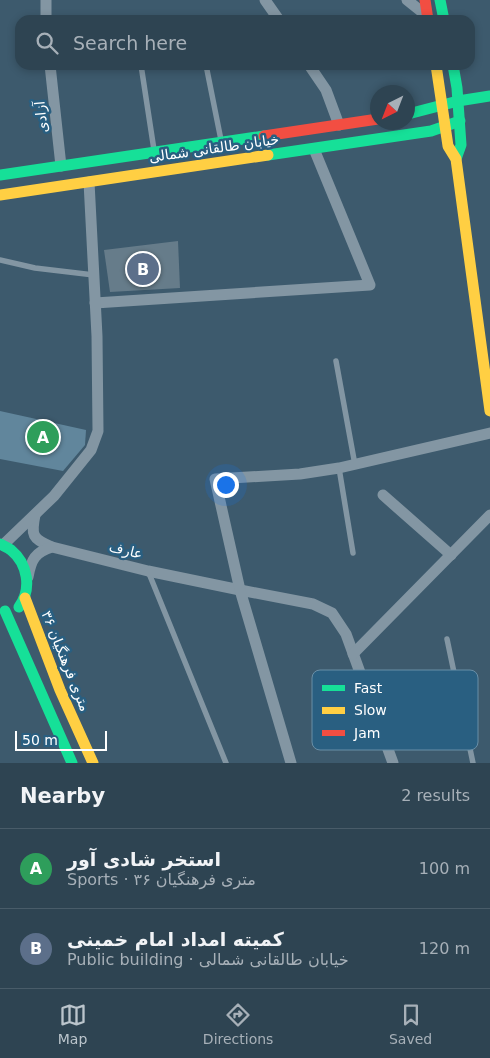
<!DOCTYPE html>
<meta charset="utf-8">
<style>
:root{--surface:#2e4452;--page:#3a4e5c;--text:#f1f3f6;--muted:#a7b0b8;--line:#495c69;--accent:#bbc5cc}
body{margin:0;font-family:"DejaVu Sans",Vazirmatn,sans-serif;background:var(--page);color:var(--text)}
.compass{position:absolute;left:370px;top:85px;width:45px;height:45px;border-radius:50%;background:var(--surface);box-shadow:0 2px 8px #0003;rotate:222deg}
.scale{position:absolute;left:15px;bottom:12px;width:92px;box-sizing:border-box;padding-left:5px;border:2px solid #fff;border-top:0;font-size:14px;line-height:18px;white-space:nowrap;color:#fff;-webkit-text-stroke:4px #295f81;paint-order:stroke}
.you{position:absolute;left:225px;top:484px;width:18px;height:18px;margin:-12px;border:4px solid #fff;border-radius:50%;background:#1a73e8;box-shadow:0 0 0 8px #1a73e833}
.badge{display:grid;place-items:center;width:32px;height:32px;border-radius:50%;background:var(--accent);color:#fff;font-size:16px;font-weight:700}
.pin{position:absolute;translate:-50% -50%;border:2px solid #fff;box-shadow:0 1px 5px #0006}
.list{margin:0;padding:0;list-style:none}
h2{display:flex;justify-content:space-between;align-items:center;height:65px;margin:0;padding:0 20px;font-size:21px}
h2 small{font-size:16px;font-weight:400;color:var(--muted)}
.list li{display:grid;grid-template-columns:32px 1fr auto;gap:15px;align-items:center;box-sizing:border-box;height:80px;padding:0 20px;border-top:1px solid var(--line)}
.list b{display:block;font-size:19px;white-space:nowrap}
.list p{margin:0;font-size:16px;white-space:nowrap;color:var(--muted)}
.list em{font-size:16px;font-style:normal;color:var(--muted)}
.icon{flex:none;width:28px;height:28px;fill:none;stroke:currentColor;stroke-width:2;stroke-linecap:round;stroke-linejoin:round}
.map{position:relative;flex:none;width:490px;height:763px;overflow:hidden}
.search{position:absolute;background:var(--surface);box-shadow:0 2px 8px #0003;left:15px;right:15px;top:15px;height:55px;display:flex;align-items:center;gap:12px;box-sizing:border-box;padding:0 18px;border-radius:15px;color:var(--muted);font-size:19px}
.sheet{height:225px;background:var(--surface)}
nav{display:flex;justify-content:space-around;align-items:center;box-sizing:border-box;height:70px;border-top:1px solid var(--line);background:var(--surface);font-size:14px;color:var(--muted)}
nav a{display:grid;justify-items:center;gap:2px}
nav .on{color:var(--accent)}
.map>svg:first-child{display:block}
.water{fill:#61869c}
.building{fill:#667c8a}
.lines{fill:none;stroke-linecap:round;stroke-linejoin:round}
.lane{stroke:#8396a3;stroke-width:5.5}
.street{stroke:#8396a3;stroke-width:11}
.fast{stroke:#16e098;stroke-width:11}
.slow{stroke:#ffcf43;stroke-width:11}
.jam{stroke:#f24e42;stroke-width:11}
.labels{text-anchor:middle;stroke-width:5;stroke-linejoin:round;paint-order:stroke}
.street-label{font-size:14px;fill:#fff;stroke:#295f81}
.key{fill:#295f81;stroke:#698fa7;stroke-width:1}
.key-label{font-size:14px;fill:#fff}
</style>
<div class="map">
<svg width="490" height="763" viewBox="0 0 490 763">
<rect width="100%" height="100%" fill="#3d5a6d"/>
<path class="water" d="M 0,411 L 86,430 L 85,445 L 63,471 L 0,459 Z"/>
<path class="building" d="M 178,241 L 180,288 L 110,292 L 104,250 Z"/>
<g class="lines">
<g class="lane">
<path d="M 141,65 L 154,150"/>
<path d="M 206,65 L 221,140"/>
<path d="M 0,260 L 35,268 L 94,275"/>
<path d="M 336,361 L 355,465"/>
<path d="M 339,468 L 353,553"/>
<path d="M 148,571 L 226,763"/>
<path d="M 447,639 L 473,763"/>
</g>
<g class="street">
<path d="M 46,0 L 46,20"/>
<path d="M 265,0 L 279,20"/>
<path d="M 407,0 L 427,16"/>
<path d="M 50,65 L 61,166"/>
<path d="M 309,65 L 326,90 L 339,125"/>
<path d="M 95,303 L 370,285 L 314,149"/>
<path d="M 383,495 L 451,555"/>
<path d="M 35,515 C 31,535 32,539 52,547"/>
<path d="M 3,545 L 54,496 L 91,450 L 98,431 L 97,336 L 89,182"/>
<path d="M 28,577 C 31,560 35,552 52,547 L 148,571 L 240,590 L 313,604 L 332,613 L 346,634 L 393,763"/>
<path d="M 353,654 L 490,515"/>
<path d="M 291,763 L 240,590 L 215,479 L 300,474 L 339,468 L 490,433"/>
</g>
<g class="fast">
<path d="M 440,0 L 444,20"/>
<path d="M 453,65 L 457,88 L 461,145 L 456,159"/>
<path d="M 408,114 L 458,101 L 490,96"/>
<path d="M 268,155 L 431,131 L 460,121"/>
<path d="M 0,175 L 264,136"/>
<path d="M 0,544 C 4,546 7,547 11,550 C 28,564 32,589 19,607"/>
<path d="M 5,611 L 72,763"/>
</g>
<g class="slow">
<path d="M 436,65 L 448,146 L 456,159 L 490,411"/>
<path d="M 0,195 L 268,155"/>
<path d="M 25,598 L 60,690 L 93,763"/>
</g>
<g class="jam">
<path d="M 425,0 L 428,20"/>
<path d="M 264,136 L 378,119"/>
</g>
</g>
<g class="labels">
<g class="street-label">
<text transform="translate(41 117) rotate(-96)" y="5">آزادی</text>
<text transform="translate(214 148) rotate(-8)" y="5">خیابان طالقانی شمالی</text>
<text transform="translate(126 550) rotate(14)" y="5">عارف</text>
<text transform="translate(66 661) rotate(68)" y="5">۳۶ متری فرهنگیان</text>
</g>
</g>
<rect x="312" y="670" width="166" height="80" rx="8" class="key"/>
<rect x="322" y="685" width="23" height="6" fill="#16e098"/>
<rect x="322" y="707" width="23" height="7" fill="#ffcf43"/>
<rect x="322" y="730" width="23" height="6" fill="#f24e42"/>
<g class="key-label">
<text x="354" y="693">Fast</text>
<text x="354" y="715">Slow</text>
<text x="354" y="738">Jam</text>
</g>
</svg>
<svg class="compass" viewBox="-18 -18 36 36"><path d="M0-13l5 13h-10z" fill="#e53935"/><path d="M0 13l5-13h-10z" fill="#a7b0b8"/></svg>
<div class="scale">50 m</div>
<div class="you"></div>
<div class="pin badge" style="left:43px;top:437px;background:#2e9e5b">A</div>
<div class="pin badge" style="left:143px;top:269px;background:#5c6f8a">B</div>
<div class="search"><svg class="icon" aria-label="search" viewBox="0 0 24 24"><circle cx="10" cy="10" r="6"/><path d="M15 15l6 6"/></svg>Search here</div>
</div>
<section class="sheet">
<h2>Nearby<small>2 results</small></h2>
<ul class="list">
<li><span class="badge" style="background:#2e9e5b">A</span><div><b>استخر شادی آور</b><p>Sports · ۳۶ متری فرهنگیان</p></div><em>100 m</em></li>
<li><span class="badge" style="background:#5c6f8a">B</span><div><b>کمیته امداد امام خمینی</b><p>Public building · خیابان طالقانی شمالی</p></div><em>120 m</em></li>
</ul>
</section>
<nav>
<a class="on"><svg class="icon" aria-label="map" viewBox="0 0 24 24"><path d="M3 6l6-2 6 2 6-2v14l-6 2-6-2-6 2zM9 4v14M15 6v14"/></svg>Map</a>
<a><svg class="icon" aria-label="directions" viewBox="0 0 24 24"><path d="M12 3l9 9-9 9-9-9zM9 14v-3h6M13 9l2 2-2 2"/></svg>Directions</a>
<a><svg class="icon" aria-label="saved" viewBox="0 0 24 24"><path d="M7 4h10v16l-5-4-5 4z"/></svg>Saved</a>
</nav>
